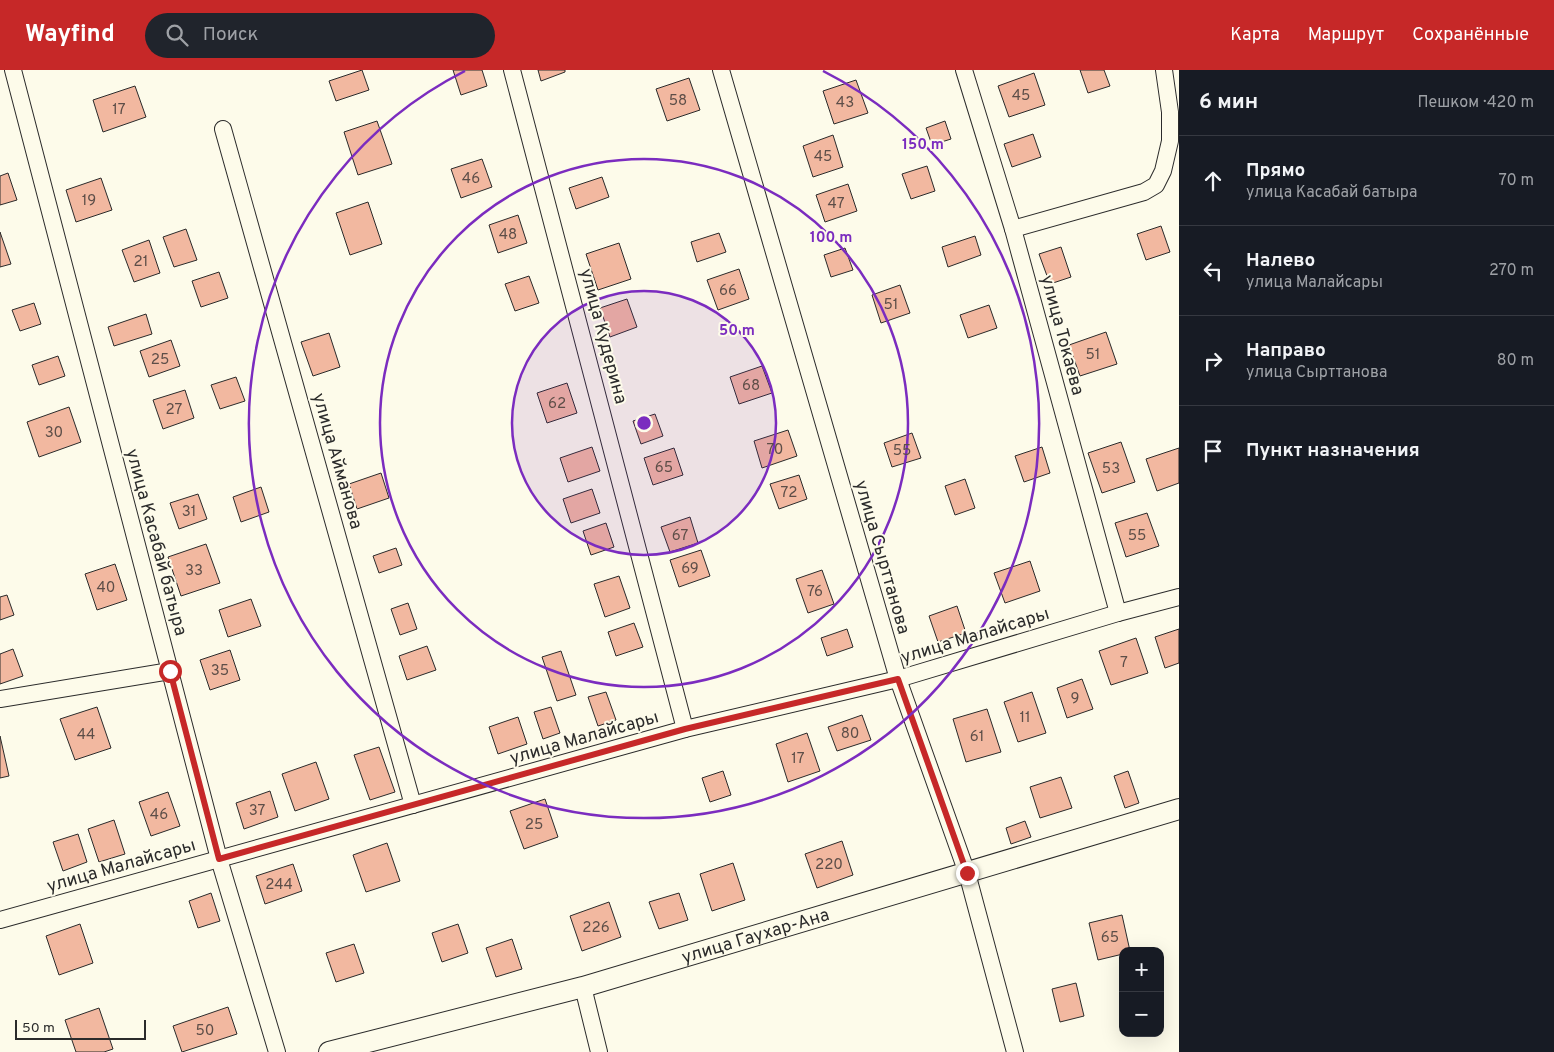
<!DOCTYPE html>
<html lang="ru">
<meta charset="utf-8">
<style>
:root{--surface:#171b24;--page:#20242c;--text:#f1f3f6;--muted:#9ea1a6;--line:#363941;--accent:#c62828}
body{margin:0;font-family:Overpass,sans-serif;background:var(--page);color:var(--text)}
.controls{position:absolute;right:15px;bottom:15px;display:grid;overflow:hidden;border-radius:10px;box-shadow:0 5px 20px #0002}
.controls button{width:45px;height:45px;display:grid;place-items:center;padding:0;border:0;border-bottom:1px solid var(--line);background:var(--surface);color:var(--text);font:25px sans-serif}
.scale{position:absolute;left:15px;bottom:12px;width:131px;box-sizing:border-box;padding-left:5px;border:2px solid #2b2b2b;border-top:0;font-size:14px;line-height:18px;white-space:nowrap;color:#2b2b2b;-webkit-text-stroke:4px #fdfbea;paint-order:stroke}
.stop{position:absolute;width:15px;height:15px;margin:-11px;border:4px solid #c62828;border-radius:50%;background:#fff}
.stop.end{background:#c62828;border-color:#fff;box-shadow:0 1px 5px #0008}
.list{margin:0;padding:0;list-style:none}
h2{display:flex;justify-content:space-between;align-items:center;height:65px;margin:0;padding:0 20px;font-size:21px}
h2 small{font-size:16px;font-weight:400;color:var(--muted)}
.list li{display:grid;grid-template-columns:32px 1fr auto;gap:15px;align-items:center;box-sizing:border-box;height:90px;padding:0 20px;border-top:1px solid var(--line)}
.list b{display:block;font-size:19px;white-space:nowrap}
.list p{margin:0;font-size:16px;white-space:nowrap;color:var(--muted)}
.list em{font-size:16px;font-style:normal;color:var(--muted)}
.icon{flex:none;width:28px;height:28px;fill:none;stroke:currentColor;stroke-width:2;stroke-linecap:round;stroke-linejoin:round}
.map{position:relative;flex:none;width:1179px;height:982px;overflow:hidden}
header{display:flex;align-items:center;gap:30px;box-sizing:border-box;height:70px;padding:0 25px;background:var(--accent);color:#fff}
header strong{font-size:24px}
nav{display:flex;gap:28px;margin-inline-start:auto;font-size:18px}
.search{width:350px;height:45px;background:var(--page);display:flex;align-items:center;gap:12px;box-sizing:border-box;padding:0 18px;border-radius:28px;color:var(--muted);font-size:19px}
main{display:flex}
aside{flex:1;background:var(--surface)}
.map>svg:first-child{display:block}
.building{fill:#f2b8a0;stroke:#2b2b2b}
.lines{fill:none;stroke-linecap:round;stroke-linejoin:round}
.minor-casing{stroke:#2b2b2b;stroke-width:18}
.tertiary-casing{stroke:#2b2b2b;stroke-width:22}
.minor{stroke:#fdfbea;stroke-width:16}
.tertiary{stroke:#fdfbea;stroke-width:20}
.route{stroke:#c62828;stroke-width:6}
.ring{fill:none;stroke:#7b2cbf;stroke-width:2.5}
.labels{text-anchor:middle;stroke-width:4;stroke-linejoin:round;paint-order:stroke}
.number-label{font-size:15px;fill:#5d4e48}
.street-label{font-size:18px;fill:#2b2b2b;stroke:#fdfbea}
.centre{fill:#7b2cbf;stroke:#fdfbea;stroke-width:2.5}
.ring-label{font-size:15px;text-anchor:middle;font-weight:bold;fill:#7b2cbf;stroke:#fdfbea;stroke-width:4;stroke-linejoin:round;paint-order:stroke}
</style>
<header>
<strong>Wayfind</strong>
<div class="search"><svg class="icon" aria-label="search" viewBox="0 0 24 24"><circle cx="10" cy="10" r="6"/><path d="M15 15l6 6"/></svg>Поиск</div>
<nav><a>Карта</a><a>Маршрут</a><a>Сохранённые</a></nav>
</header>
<main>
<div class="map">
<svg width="1179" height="982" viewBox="0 0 1179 982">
<rect width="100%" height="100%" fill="#fdfbea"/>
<g class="building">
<path d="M 362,0 L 369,20 L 336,31 L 329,11 Z"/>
<path d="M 453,0 L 482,0 L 487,16 L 461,25 Z"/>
<path d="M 538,0 L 565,0 L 565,2 L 541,11 Z"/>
<path d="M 1080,0 L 1104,0 L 1110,16 L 1088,23 Z"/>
<path d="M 1034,3 L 1045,35 L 1009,47 L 998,16 Z"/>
<path d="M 689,8 L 700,40 L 667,51 L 656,19 Z"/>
<path d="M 856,10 L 868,43 L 834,54 L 823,21 Z"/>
<path d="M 135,16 L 146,47 L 103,62 L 93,30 Z"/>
<path d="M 377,51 L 392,94 L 358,105 L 344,62 Z"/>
<path d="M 945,51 L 951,69 L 932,75 L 926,58 Z"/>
<path d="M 1033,64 L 1041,87 L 1012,97 L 1004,74 Z"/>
<path d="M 833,65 L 843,97 L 813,107 L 803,76 Z"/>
<path d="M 482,89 L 492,117 L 461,128 L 451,99 Z"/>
<path d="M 927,96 L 935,121 L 911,129 L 902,104 Z"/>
<path d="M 8,103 L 17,130 L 0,135 L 0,106 Z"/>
<path d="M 602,107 L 609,127 L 576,139 L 569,118 Z"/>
<path d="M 101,108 L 112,140 L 76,152 L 66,120 Z"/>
<path d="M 848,114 L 857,141 L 825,152 L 816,125 Z"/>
<path d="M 368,132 L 382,174 L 350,185 L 336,143 Z"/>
<path d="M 518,145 L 527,173 L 498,183 L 489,155 Z"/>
<path d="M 1161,156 L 1170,182 L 1146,190 L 1137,164 Z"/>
<path d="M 186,159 L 197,190 L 174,197 L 163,167 Z"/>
<path d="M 0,162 L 11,194 L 0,197 Z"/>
<path d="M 719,163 L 726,182 L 697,192 L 691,172 Z"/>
<path d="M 975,166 L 981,185 L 948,197 L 942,177 Z"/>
<path d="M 149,170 L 160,203 L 134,212 L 122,180 Z"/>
<path d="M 619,173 L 631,209 L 598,220 L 586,184 Z"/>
<path d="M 1061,177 L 1071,207 L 1050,214 L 1039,184 Z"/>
<path d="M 845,178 L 853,200 L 831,207 L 824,185 Z"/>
<path d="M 739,199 L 749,229 L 718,240 L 707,210 Z"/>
<path d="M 219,202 L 228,228 L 201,237 L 192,211 Z"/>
<path d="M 529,206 L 539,233 L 515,241 L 505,214 Z"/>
<path d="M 900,215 L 910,243 L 881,253 L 872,225 Z"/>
<path d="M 627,229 L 637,257 L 610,267 L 600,238 Z"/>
<path d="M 34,233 L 41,254 L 20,261 L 12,240 Z"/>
<path d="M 989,235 L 997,258 L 968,268 L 960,245 Z"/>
<path d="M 146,244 L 152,264 L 114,276 L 108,257 Z"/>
<path d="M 1106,262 L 1117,294 L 1080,306 L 1069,275 Z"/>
<path d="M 329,263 L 340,297 L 313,306 L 301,272 Z"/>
<path d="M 171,270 L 180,296 L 149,307 L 140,281 Z"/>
<path d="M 58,286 L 65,306 L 39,315 L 32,295 Z"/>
<path d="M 762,296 L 772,323 L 739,334 L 730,307 Z"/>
<path d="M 236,307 L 245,331 L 220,339 L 211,315 Z"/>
<path d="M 567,313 L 577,343 L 547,353 L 537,323 Z"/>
<path d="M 185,320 L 194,348 L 163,359 L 153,330 Z"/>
<path d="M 69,337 L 81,372 L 39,387 L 27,352 Z"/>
<path d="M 655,344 L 663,366 L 641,374 L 633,351 Z"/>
<path d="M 788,360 L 797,386 L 762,398 L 754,371 Z"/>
<path d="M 912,363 L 921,388 L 892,397 L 884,373 Z"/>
<path d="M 1121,372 L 1135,412 L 1102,423 L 1088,383 Z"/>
<path d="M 592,377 L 600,401 L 568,412 L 560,388 Z"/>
<path d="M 1042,377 L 1050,403 L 1024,412 L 1015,386 Z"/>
<path d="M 674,378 L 683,405 L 653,415 L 644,388 Z"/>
<path d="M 1179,378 L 1179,413 L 1157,421 L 1146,389 Z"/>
<path d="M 381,403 L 389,428 L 357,439 L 349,414 Z"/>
<path d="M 799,405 L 807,429 L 779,439 L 770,414 Z"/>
<path d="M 965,409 L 975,438 L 955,445 L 945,416 Z"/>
<path d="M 261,417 L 269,442 L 241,452 L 233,427 Z"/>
<path d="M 592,419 L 600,443 L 571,453 L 563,429 Z"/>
<path d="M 198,424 L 207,449 L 179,459 L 170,433 Z"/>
<path d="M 1147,443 L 1159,476 L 1126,487 L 1115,453 Z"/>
<path d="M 690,447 L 698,473 L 670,482 L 661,457 Z"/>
<path d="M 606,453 L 614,477 L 591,485 L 583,461 Z"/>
<path d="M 206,474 L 220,513 L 181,526 L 168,487 Z"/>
<path d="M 396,478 L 402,495 L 379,503 L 373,486 Z"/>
<path d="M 701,480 L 710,506 L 679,517 L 670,490 Z"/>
<path d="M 1030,491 L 1040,521 L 1005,533 L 994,503 Z"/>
<path d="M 115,494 L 127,530 L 97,540 L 85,504 Z"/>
<path d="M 822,500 L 834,534 L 808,543 L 796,509 Z"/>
<path d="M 619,506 L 630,538 L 605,547 L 594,514 Z"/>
<path d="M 7,525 L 14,545 L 0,550 L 0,527 Z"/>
<path d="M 251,529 L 261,556 L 228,567 L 219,540 Z"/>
<path d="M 408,533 L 417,559 L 400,565 L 391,539 Z"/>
<path d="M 957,536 L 966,563 L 938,572 L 929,546 Z"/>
<path d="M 634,553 L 643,577 L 616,586 L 608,562 Z"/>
<path d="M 847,559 L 853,577 L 827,586 L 821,568 Z"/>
<path d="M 1179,559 L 1179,593 L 1165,598 L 1155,567 Z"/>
<path d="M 1136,568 L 1148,603 L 1111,615 L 1099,581 Z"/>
<path d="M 427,576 L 436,600 L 407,610 L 399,586 Z"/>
<path d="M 13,579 L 23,606 L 0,614 L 0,584 Z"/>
<path d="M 230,580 L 240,610 L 210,620 L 200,590 Z"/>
<path d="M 561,581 L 576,625 L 557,631 L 542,587 Z"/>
<path d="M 1082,609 L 1093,639 L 1067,648 L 1057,618 Z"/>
<path d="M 606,622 L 616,650 L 598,656 L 588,627 Z"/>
<path d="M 1032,622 L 1046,663 L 1018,672 L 1004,632 Z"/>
<path d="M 97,637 L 111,678 L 75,690 L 60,649 Z"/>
<path d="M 551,637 L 560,663 L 543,669 L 534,642 Z"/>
<path d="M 987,639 L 1001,682 L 966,692 L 953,649 Z"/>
<path d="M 862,645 L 871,670 L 837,681 L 828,657 Z"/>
<path d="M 518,647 L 527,674 L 498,684 L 489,657 Z"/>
<path d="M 807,663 L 820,701 L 788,712 L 776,674 Z"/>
<path d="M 0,666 L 9,706 L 0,708 Z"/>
<path d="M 379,677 L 395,722 L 370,730 L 354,685 Z"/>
<path d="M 316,692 L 329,729 L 295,741 L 282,704 Z"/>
<path d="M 723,701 L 731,725 L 710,732 L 702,708 Z"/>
<path d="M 1128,701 L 1139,733 L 1125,738 L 1114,706 Z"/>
<path d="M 1061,707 L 1072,738 L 1040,748 L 1030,717 Z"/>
<path d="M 270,721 L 278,747 L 244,759 L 236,733 Z"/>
<path d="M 168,722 L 180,756 L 151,766 L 139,732 Z"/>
<path d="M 545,729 L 558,767 L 524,779 L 510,741 Z"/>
<path d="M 114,750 L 125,784 L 99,792 L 88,759 Z"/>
<path d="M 1025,751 L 1031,767 L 1011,774 L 1006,758 Z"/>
<path d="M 78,764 L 87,792 L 63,801 L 53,772 Z"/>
<path d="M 842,771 L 853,805 L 817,818 L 805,784 Z"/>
<path d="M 387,773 L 400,811 L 366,822 L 353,785 Z"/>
<path d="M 733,793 L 745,830 L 712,841 L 700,804 Z"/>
<path d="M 293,794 L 302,821 L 265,834 L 256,806 Z"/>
<path d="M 211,823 L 220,851 L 198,858 L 189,831 Z"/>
<path d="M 679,823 L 688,850 L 659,859 L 649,832 Z"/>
<path d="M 609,832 L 621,867 L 582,881 L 570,846 Z"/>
<path d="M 1122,845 L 1130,881 L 1123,881 L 1123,884 L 1098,890 L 1089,853 Z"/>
<path d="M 80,854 L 93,893 L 59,905 L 46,866 Z"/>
<path d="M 458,854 L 468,883 L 442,892 L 432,863 Z"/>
<path d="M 512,869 L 522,899 L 496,907 L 486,878 Z"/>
<path d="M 354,874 L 364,903 L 336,912 L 326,883 Z"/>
<path d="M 1076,913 L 1084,946 L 1060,952 L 1052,919 Z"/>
<path d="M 228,937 L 237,964 L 182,982 L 173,956 Z"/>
<path d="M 99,938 L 113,979 L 104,982 L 76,982 L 65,950 Z"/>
</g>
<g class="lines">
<defs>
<g id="minor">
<path d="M 13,0 L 219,789 L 277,982"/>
<path d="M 512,0 L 685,659"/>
<path d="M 721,0 L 898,609 L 967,803 L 1015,982"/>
<path d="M 964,0 L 1013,159 L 1118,543"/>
<path d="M 223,59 L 413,735"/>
<path d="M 1013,159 L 1144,122 L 1156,115 L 1163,101 L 1170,71 L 1170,42 L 1164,0"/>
<path d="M 0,629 L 170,601"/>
<path d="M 0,850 L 685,659 L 898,609 L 1118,543 L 1179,527"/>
<path d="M 583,917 L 599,982"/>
</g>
<g id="tertiary">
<path id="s1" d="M 329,982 L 583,917 L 1179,739"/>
</g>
</defs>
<use href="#minor" class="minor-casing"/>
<use href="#tertiary" class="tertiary-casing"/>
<use href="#minor" class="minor"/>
<use href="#tertiary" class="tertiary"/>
</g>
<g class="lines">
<path class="route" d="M 170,601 L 219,789 L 685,659 L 898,609 L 967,803"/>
</g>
<circle cx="644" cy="353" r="132" fill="#7b2cbf" fill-opacity=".12"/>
<g class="ring">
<circle cx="644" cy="353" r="132"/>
<circle cx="644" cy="353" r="264"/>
<path d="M823 1A395 395 0 1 1 465 1"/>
</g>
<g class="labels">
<g class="number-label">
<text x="1021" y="30">45</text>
<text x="678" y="35">58</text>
<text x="845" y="37">43</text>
<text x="119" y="44">17</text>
<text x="823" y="91">45</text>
<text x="471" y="113">46</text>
<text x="89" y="135">19</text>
<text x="836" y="138">47</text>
<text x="508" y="169">48</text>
<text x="141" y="196">21</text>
<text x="728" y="225">66</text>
<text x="891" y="239">51</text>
<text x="1093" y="289">51</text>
<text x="160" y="294">25</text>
<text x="751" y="320">68</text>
<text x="557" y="338">62</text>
<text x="174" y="344">27</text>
<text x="54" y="367">30</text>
<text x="775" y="384">70</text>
<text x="902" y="385">55</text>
<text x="664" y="402">65</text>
<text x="1111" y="403">53</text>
<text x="789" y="427">72</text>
<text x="189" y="446">31</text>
<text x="680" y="470">67</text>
<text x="1137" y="470">55</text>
<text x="690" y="503">69</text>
<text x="194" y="505">33</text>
<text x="106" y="522">40</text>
<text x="815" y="526">76</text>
<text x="1124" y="597">7</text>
<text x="220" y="605">35</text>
<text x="1075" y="633">9</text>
<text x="1025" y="652">11</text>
<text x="850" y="668">80</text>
<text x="86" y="669">44</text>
<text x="977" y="671">61</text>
<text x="798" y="693">17</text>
<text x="257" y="745">37</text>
<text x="159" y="749">46</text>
<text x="534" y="759">25</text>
<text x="829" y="799">220</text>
<text x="279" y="819">244</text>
<text x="596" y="862">226</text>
<text x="1110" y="872">65</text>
<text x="205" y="965">50</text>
</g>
<g class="street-label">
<text transform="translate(1063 265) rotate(75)" y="6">улица Токаева</text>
<text transform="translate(604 266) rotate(75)" y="6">улица Кудерина</text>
<text transform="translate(338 391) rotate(74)" y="6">улица Айманова</text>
<text transform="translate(157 472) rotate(75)" y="6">улица Касабай батыра</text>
<text transform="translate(883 487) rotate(74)" y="6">улица Сырттанова</text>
<text transform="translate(975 565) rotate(-17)" y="6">улица Малайсары</text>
<text transform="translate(584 667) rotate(-16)" y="6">улица Малайсары</text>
<text transform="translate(121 795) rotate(-16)" y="6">улица Малайсары</text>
<text dy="6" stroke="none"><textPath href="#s1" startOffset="442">улица Гаухар-Ана</textPath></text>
</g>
</g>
<circle cx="644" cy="353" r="8" class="centre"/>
<g class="ring-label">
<text x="923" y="79">150 m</text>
<text x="831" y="172">100 m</text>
<text x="737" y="265">50 m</text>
</g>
</svg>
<div class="controls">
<button>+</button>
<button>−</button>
</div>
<div class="scale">50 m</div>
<div class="stop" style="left:170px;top:601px"></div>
<div class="stop end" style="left:967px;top:803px"></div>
</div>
<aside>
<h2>6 мин<small>Пешком · 420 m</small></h2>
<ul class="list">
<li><svg class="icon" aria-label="ahead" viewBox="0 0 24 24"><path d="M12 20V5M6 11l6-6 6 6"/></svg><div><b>Прямо</b><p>улица Касабай батыра</p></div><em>70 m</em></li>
<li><svg class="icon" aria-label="left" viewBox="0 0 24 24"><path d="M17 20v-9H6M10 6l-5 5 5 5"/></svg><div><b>Налево</b><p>улица Малайсары</p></div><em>270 m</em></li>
<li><svg class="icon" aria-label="right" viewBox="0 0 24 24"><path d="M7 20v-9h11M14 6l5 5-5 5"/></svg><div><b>Направо</b><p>улица Сырттанова</p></div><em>80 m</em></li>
<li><svg class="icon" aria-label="arrive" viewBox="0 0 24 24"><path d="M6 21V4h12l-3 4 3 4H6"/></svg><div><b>Пункт назначения</b></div></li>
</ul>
</aside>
</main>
